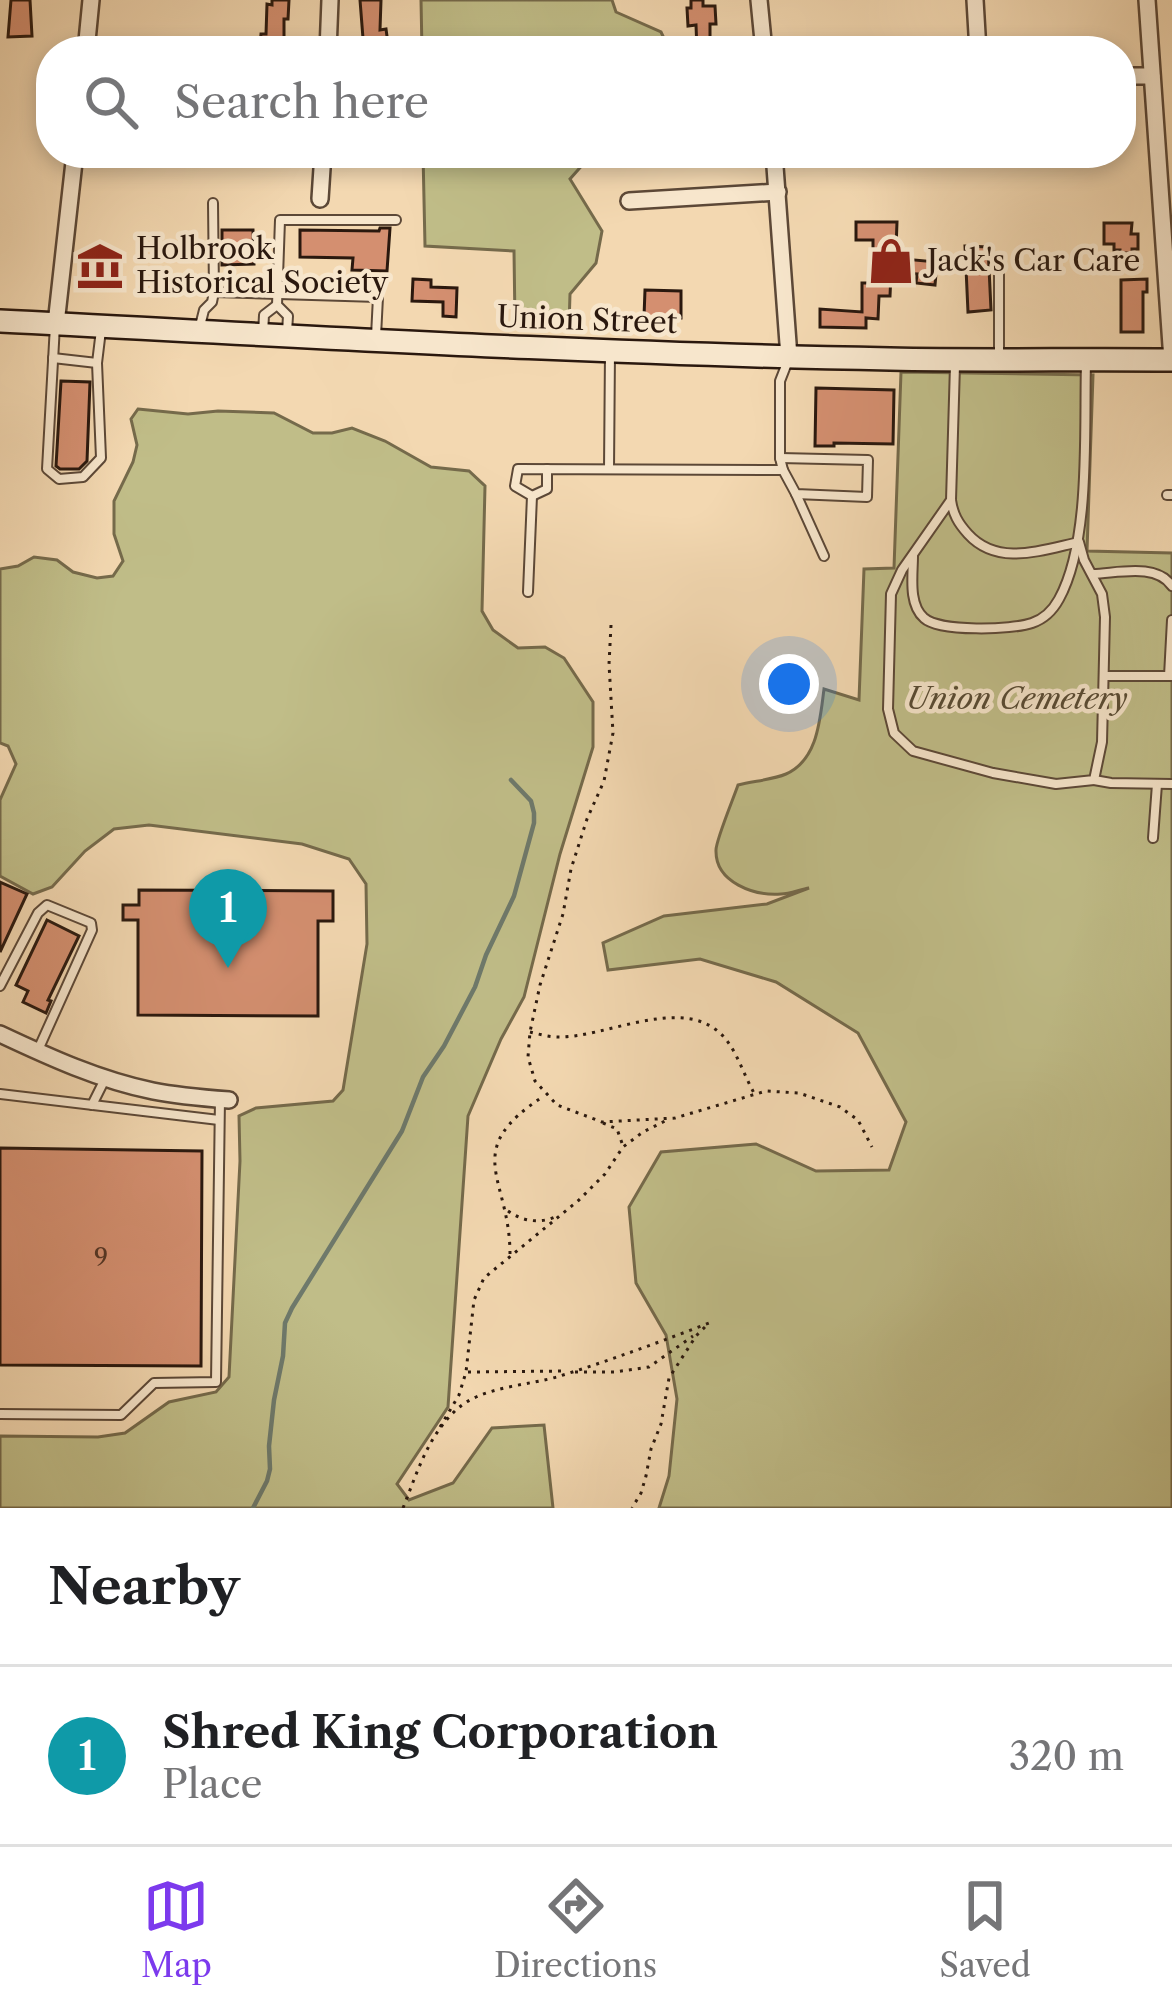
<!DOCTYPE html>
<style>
:root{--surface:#fff;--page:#f2f2f2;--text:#202124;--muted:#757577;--line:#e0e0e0;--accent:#7c3aed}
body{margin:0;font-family:"Libre Caslon Text",serif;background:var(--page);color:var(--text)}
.you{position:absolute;left:789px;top:684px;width:42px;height:42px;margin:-30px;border:9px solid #fff;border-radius:50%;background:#1a73e8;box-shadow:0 0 0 18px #1a73e833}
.badge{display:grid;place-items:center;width:78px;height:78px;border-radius:50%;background:var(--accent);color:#fff;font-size:39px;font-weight:700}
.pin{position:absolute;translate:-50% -99px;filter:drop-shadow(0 3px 6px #0008)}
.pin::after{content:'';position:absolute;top:63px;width:42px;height:36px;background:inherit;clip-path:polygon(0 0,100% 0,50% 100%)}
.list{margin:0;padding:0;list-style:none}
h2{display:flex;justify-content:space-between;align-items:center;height:156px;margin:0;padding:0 48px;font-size:51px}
h2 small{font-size:39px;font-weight:400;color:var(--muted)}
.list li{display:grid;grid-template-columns:78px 1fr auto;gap:36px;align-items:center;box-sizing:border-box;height:180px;padding:0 48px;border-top:3px solid var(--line)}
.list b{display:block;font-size:45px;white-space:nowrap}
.list p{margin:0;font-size:39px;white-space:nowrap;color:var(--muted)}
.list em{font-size:39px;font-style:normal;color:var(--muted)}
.icon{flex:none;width:66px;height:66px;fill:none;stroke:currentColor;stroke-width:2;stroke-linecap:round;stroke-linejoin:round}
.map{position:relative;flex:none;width:1172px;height:1508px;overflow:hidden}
.search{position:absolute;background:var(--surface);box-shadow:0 6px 18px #0003;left:36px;right:36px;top:36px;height:132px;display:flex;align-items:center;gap:30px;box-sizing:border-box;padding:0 42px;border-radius:48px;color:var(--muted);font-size:45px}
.sheet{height:336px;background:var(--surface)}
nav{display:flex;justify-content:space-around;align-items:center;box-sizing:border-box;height:168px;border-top:3px solid var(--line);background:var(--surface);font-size:33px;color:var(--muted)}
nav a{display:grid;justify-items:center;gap:6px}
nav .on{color:var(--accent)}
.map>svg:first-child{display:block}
.green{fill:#c0bd88;stroke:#756a4b;stroke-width:3}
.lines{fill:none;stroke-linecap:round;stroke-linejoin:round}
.stream{stroke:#6e796b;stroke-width:4.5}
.building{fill:#d48f70;stroke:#2a180e;stroke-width:3}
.service-casing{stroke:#5c4837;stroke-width:12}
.minor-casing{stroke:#5c4837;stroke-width:20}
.secondary-casing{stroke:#2a180e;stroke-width:26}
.path{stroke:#2a180e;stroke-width:3;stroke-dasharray:3 6;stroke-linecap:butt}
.service{stroke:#f7e6cc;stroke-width:8}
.minor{stroke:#f7e6cc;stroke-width:15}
.secondary{stroke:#f7e6cc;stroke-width:21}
.labels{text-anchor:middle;stroke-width:9;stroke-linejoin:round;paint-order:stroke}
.number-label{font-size:24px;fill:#543626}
.poi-label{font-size:30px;fill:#2a180e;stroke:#f7e6cc;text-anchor:start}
.street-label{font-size:30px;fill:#2a180e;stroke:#f7e6cc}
.park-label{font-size:30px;font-style:italic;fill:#574a33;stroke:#f7e6cc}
</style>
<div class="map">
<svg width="1172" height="1508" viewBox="0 0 1172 1508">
<rect width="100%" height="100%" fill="#f3d8b1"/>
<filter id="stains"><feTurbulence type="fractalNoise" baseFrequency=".00167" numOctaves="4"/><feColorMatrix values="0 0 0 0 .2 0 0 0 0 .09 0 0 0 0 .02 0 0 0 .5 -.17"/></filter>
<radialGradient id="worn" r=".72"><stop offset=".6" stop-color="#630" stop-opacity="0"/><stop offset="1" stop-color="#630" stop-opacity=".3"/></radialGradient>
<g class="green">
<path d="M 421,0 L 612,0 L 616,12 L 661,32 L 670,51 L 422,51 Z"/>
<path d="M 423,153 L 593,153 L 570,179 L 602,231 L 596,263 L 570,294 L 569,326 L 515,322 L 514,251 L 425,246 Z"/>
<path d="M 901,372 L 1093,375 L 1087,551 L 1172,553 L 1172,1508 L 659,1508 L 669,1476 L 677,1399 L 666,1335 L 636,1283 L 629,1207 L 661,1152 L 756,1144 L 816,1171 L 889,1170 L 906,1122 L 858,1033 L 776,982 L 700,959 L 608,970 L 603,943 L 664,916 L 767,904 L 809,888 C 801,889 790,894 781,894 C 755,896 715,883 716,850 C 716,840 734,797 738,785 C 753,781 772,780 786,774 C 818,760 820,719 824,689 L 859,700 L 864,569 L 894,568 Z"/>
<path d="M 138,409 L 188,414 L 218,411 L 274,413 L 313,433 L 332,433 L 352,428 L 385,441 L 431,467 L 469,471 L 485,486 L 482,611 L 493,630 L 518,648 L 545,647 L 564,658 L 593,702 L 593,747 L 560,854 L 524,997 L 501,1039 L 468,1116 L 448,1407 L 397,1484 L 409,1500 L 453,1483 L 492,1428 L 544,1425 L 553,1508 L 0,1508 L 0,1436 L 98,1437 L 125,1433 L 169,1402 L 216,1392 L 229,1377 L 240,1161 L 239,1116 L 256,1108 L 333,1101 L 343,1090 L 367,944 L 366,884 L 349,859 L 302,844 L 149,825 L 114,829 L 85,851 L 52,887 L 33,894 L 0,876 L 0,800 L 16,764 L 8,746 L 0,743 L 0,569 L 18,566 L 34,557 L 57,560 L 73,572 L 97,578 L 113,576 L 123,561 L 114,534 L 114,501 L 133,462 L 137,445 L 131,419 Z"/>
</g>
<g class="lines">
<path class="stream" d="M 253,1508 L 267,1481 L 270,1469 L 269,1446 L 274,1400 L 283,1356 L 285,1323 L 292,1308 L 402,1131 L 423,1077 L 444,1046 L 475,987 L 486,955 L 514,896 L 534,823 L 534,813 L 531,801 L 511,780"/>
</g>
<g class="building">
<path d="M 11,0 L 30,0 L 32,36 L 8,37 Z"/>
<path d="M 272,0 L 289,0 L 288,19 L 284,19 L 284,51 L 269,51 L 269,45 L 260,45 L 261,34 L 266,34 L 267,4 L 272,5 Z"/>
<path d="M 360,0 L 381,0 L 380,30 L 386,29 L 389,51 L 364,51 Z"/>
<path d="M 691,0 L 703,0 L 703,6 L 715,6 L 716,24 L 710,24 L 710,51 L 697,51 L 696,25 L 688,26 L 687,8 L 691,8 Z"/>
<path d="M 856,222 L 897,222 L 896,249 L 903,249 L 903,259 L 937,262 L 935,285 L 916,283 L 917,274 L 891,273 L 890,296 L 879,296 L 878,319 L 866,318 L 866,328 L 820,327 L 820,309 L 862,312 L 862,283 L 879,283 L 879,250 L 873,250 L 873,240 L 856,240 Z"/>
<path d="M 1104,223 L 1132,223 L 1131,234 L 1138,234 L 1138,249 L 1132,249 L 1132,253 L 1120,253 L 1120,250 L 1114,250 L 1114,244 L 1104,244 Z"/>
<path d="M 380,228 L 390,228 L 387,271 L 352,270 L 353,258 L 300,257 L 300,230 L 379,231 Z"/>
<path d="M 222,230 L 253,230 L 254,264 L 222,265 Z"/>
<path d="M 965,246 L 988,247 L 991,310 L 968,312 Z"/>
<path d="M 413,279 L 431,280 L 431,287 L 457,288 L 456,317 L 443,316 L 443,302 L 412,301 Z"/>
<path d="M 1147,279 L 1147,292 L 1143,292 L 1143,332 L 1121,332 L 1121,280 Z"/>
<path d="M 645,290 L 681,291 L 681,318 L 644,317 Z"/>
<path d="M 61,381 L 90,382 L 87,461 L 79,469 L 60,469 L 56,466 Z"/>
<path d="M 816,388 L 894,390 L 893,444 L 834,443 L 834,446 L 815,446 Z"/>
<path d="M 0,882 L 27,894 L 0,952 Z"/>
<path d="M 139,890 L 333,891 L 333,921 L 318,921 L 318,1016 L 138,1015 L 138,920 L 123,920 L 123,905 L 139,905 Z"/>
<path d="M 47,920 L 79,936 L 48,1000 L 51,1001 L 46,1013 L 23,1002 L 28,991 L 16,985 Z"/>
<path d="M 0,1148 L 202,1151 L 201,1366 L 0,1365 Z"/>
</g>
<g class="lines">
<defs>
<g id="service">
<path d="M 999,257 L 999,357"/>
<path d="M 214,292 L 378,297 L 376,336"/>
<path d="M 55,325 L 47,469 L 59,479 L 83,477 L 101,458 L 97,363 L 101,330"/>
<path d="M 199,330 L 204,310 L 212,302 L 214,292 L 213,203"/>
<path d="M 287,332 L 288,316 L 277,305 L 280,220 L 396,220"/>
<path d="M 263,334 L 264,315 L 277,305"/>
<path d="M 53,358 L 97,363"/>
<path d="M 780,458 L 868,460 L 867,497 L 796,494 L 783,470"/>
<path d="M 609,469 L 610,352"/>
<path d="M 796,494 L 824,556"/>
<path d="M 1167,495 L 1172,495"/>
<path d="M 532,496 L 547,489 L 547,469"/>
<path d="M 951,500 L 902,570 L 891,594 L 888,709 L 894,733 L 913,751 L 993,773 L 1056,784 L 1094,780 L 1102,742 L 1105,617 L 1102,594 L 1084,560 L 1079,542 C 1042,550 998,567 968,534 C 958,523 953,514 951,500 L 955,365"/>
<path d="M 913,556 C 913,575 908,604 924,618 C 939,632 1012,630 1032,623 C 1044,619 1053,610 1059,599 C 1091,541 1084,430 1086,363"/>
<path d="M 1093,574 C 1119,573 1156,563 1172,586"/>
<path d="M 528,592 L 532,496 L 515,486 L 518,469 L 783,470 L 780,458 L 780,381 L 789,358"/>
<path d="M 1104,676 L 1172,676"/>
<path d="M 1169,676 L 1172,620"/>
<path d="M 1094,780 L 1111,783 L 1172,784"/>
<path d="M 1153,838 L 1157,784"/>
<path d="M 0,986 L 38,913 L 47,905 L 91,923 L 92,930 L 38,1050"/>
<path d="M 0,1094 L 219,1120"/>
<path d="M 92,1105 L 105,1079"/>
<path d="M 0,1414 L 121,1415 L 154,1383 L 216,1382 L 220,1099"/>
</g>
<g id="minor">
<path d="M 759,0 L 764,51"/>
<path d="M 975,0 L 978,51"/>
<path d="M 1147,0 L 1172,360"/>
<path d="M 86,51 L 91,0"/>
<path d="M 328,51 L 330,0"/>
<path d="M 1121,76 L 1152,76"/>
<path d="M 774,153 L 789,357"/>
<path d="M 320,199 L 323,153"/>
<path d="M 629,201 L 778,192"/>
<path d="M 56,324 L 75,153"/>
<path d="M 0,1034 C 49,1057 99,1080 153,1091 C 178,1096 203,1098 229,1100"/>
</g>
<path id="secondary" d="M 0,321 C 297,336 593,354 890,359 C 984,361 1078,359 1172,360"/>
</defs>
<use href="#service" class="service-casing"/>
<use href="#minor" class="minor-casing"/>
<use href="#secondary" class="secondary-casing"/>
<g class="path">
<path d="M 611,625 L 609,664 L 613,733 L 604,781 L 587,819 L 571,869 L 563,914 L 540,985 L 530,1032 L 528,1057 L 535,1081 L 557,1105 L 602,1122 L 675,1118 L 766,1091 L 799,1093 L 840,1107 L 858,1120 L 872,1147"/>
<path d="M 530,1032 C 538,1034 549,1037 558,1037 C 603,1038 674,999 715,1029 C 735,1043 742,1072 754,1093"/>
<path d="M 603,1123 L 617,1129 L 623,1146"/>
<path d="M 508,1211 C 522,1221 539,1224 555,1217"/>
<path d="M 510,1254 C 510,1177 459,1151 544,1096"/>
<path d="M 468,1372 L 566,1371"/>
<path d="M 575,1372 L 615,1372 L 649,1367 L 693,1336"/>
<path d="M 440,1427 L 459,1395 L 466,1372 L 474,1300 L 484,1278 L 579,1200 L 605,1174 L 623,1147 L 643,1132 L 669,1119"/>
<path d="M 403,1508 C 417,1473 427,1438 455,1411 C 480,1386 528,1386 560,1376 C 611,1360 660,1342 709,1323 L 696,1336 L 669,1378 L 661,1424 L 651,1449 L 646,1476 L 641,1493 L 632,1508"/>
</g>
<use href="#service" class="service"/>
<use href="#minor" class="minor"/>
<use href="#secondary" class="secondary"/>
</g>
<defs>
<symbol id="shop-bare" viewBox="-9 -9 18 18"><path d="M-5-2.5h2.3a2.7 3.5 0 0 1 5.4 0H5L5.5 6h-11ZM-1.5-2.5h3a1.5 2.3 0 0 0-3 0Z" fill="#8f2418" stroke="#f7e6cc" stroke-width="2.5" paint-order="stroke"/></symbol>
<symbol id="museum-bare" viewBox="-9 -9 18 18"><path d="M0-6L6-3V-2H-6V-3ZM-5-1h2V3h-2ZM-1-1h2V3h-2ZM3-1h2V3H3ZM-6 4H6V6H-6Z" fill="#8f2418" stroke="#f7e6cc" stroke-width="2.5" paint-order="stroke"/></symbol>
</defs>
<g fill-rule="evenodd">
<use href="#shop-bare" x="858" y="228" width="66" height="66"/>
<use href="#museum-bare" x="67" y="233" width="66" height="66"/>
</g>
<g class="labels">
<g class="number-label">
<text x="101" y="1266">9</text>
</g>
<g class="poi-label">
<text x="136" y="259">Holbrook<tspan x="136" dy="34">Historical Society</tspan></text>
<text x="927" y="271">Jack's Car Care</text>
</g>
<g class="street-label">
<text transform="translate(587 320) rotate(2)" y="10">Union Street</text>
</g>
<g class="park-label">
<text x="1017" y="709">Union Cemetery</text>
</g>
</g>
<rect width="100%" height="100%" filter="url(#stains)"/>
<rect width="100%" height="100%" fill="url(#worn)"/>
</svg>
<div class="you"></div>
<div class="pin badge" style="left:228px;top:968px;background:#0f9aa8">1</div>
<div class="search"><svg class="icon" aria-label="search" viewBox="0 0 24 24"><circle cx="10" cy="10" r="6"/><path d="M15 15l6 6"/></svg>Search here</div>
</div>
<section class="sheet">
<h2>Nearby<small></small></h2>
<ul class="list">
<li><span class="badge" style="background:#0f9aa8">1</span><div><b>Shred King Corporation</b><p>Place</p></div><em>320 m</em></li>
</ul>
</section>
<nav>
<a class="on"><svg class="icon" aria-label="map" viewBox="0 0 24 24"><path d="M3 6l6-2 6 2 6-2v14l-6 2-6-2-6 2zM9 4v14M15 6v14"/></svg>Map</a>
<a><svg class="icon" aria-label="directions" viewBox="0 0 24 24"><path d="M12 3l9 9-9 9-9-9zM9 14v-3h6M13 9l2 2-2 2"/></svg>Directions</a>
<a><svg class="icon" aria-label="saved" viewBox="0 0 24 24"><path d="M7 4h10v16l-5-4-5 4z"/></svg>Saved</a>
</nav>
